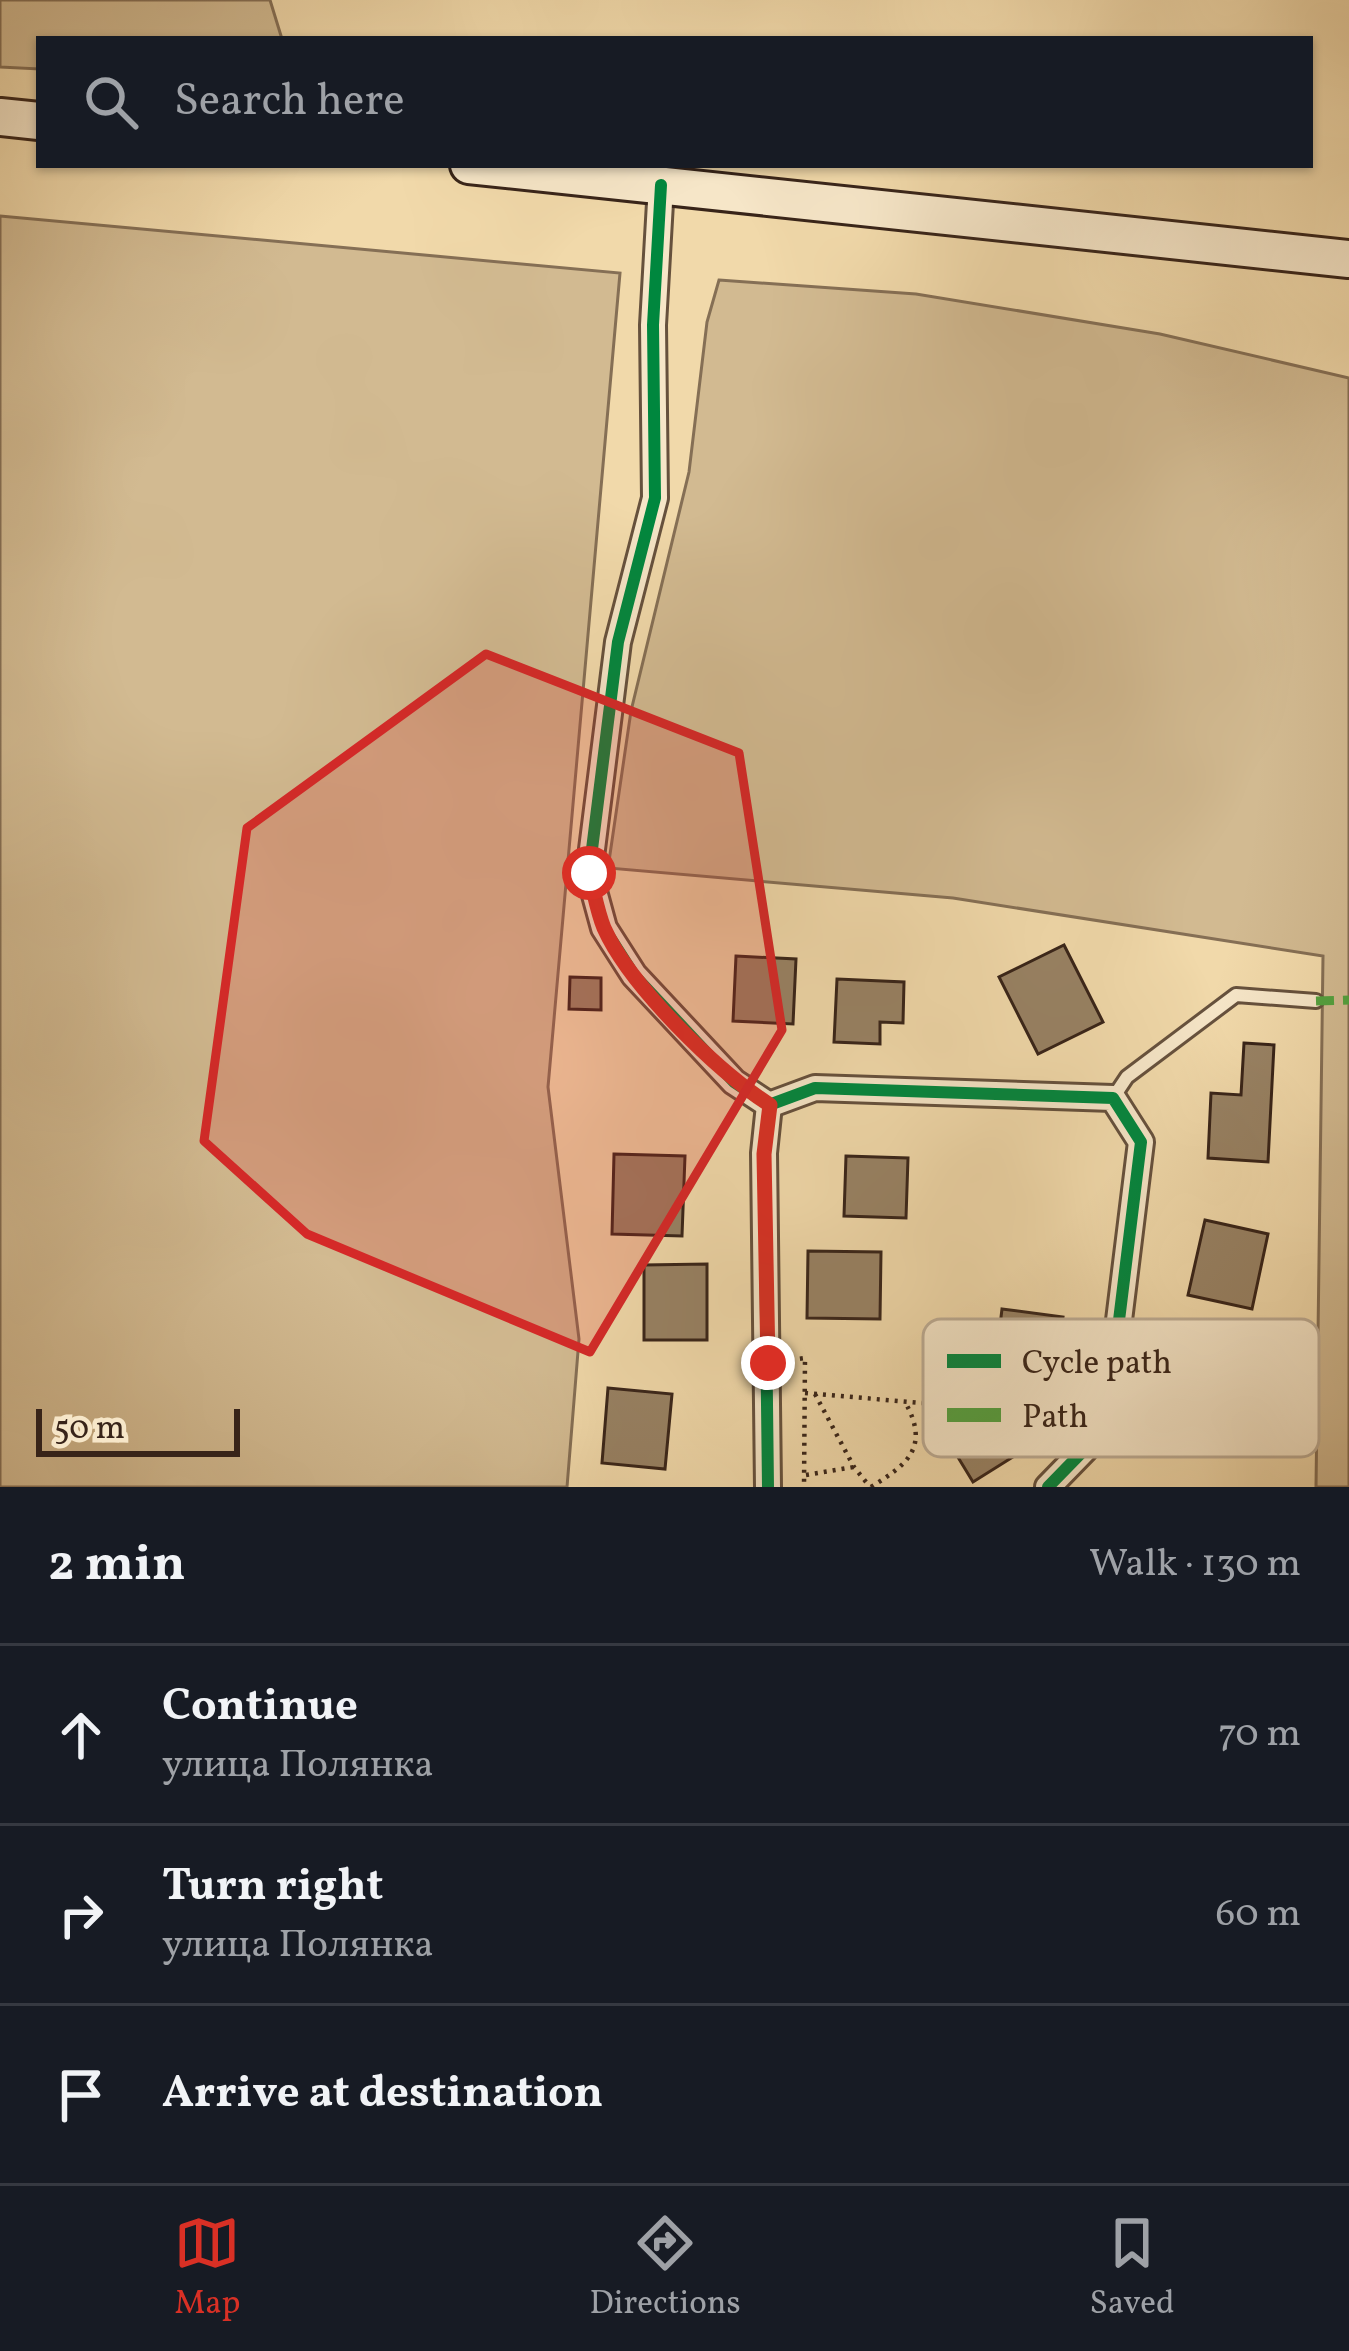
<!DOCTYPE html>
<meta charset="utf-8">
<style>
:root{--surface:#171b24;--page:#242831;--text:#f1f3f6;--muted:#9ea1a6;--line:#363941;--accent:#d93025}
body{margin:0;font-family:Vollkorn,serif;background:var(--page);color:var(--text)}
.scale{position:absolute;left:36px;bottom:30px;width:204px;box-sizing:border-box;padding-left:12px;border:6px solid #382419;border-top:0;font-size:33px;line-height:42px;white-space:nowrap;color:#382419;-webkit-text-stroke:9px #f6e6c8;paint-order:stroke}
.stop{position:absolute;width:36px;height:36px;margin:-27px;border:9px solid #d93025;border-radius:50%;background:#fff}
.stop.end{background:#d93025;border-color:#fff;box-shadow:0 3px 12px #0008}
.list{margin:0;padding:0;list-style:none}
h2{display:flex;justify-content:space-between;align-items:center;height:156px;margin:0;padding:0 48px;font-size:51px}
h2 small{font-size:39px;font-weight:400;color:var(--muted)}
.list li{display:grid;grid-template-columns:78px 1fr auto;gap:36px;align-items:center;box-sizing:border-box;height:180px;padding:0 48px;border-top:3px solid var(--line)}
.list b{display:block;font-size:45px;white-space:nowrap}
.list p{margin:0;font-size:39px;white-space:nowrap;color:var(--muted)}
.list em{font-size:39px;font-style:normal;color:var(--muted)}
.icon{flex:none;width:66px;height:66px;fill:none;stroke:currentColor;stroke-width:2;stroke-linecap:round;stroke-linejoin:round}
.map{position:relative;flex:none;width:1349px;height:1487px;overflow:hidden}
.search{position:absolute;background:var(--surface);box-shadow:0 3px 9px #0004;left:36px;right:36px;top:36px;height:132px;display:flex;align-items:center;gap:30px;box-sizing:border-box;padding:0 42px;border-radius:0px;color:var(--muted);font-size:45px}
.sheet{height:696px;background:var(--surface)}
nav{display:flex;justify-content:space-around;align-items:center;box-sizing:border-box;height:168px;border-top:3px solid var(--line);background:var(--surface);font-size:33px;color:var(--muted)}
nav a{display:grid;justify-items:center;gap:6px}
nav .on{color:var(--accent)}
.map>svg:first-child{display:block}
.green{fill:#d2ba91;stroke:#856f55;stroke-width:3}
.building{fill:#988264;stroke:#382419;stroke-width:3}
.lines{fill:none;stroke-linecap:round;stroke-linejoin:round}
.lane-casing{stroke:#66513d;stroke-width:18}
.street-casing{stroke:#66513d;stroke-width:30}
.secondary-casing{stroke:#382419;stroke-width:42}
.path{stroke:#382419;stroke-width:4.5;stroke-dasharray:3 6;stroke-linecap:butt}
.lane{stroke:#f6e6c8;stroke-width:12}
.street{stroke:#f6e6c8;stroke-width:24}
.secondary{stroke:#f6e6c8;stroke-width:36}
.quiet{stroke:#53a340;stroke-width:9;stroke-dasharray:18 9;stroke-linecap:butt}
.cycleway-casing{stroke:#f6e6c8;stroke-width:20}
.cycleway{stroke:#00873e;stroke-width:12}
.route{stroke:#d93025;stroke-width:15}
.marked{fill:#d62828;fill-opacity:0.2;stroke:#d62828;stroke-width:9;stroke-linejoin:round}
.key{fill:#f6e6c8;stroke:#bdac94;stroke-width:3}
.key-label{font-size:33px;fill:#382419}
</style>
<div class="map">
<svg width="1349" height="1487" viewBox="0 0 1349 1487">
<rect width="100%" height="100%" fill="#f1d9aa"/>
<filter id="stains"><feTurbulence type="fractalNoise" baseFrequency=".00167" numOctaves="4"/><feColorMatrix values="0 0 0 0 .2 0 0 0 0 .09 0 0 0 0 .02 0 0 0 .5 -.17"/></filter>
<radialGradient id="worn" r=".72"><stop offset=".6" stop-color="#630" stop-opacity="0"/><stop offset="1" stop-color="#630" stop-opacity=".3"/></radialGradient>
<g class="green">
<path d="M 0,0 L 270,0 L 282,39 L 39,39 L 39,69 L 0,67 Z"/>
<path d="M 0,216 L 620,273 L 548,1087 L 579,1339 L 567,1487 L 0,1487 Z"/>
<path d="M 719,280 L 916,294 L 1160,334 L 1349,378 L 1349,1487 L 1316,1487 L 1323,956 L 953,898 L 608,868 L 631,711 L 689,472 L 707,322 Z"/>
</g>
<g class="building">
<path d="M 1064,945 L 1103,1022 L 1038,1054 L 999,977 Z"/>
<path d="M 736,956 L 796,959 L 793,1024 L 733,1021 Z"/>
<path d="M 570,977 L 601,978 L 601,1010 L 569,1009 Z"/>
<path d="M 837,979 L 904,982 L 903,1023 L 880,1022 L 880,1044 L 834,1042 Z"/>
<path d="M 1244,1043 L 1274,1045 L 1268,1162 L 1208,1158 L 1211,1093 L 1241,1095 Z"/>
<path d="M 614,1154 L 685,1156 L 682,1236 L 612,1234 Z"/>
<path d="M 846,1156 L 908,1158 L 906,1218 L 844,1216 Z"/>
<path d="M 1205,1220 L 1268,1234 L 1252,1309 L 1188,1295 Z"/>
<path d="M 808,1251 L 881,1252 L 880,1319 L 807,1318 Z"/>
<path d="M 707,1264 L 707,1340 L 644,1340 L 644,1265 Z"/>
<path d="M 1002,1309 L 1063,1317 L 1058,1357 L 997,1350 Z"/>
<path d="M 980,1382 L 1021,1404 L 1043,1438 L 973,1482 L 956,1454 L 948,1406 Z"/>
<path d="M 608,1388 L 672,1394 L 665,1469 L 602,1463 Z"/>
</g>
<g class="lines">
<defs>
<path id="lane" d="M 1113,1098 L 1127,1077 L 1236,995 L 1316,1001"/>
<g id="street">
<path d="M 661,185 L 653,325 L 655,498 L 618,642 L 589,873 L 604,928 L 634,975 L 734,1082 L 769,1105 L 764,1153 L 768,1487"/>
<path d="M 769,1105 L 815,1088 L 1113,1098 L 1141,1142 L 1112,1377 L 1103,1423 L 1085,1449 L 1048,1487"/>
</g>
<g id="secondary">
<path d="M 0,117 L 39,121"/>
<path d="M 469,165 L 1349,259"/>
</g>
</defs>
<use href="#lane" class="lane-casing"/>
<use href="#street" class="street-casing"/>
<use href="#secondary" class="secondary-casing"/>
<g class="path">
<path d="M 791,1360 L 805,1358 L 804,1487"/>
<path d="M 805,1393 L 922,1403"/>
<path d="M 815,1394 L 854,1467 L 870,1487"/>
<path d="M 806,1475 L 854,1467"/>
<path d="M 871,1487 C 906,1465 931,1448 905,1402"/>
</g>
<use href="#lane" class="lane"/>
<use href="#street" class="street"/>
<use href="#secondary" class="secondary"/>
<path class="quiet" d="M 1316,1001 L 1349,1000"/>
<defs>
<g id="cycleway">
<path d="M 661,185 L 653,325 L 655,498 L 618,642 L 589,873 L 604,928 L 634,975 L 734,1082 L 769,1105 L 764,1153 L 768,1487"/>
<path d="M 769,1105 L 815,1088 L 1113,1098 L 1141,1142 L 1112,1377 L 1103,1423 L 1085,1449 L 1048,1487"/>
</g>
</defs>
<use href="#cycleway" class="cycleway-casing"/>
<use href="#cycleway" class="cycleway"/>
</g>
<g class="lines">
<path class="route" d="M 589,873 C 594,891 597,911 604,928 C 630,986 717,1071 770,1105 L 764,1154 L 768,1363"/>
</g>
<path class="marked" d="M 486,654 L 739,753 L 782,1030 L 590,1352 L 307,1234 L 204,1141 L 247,828 Z"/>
<rect x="923" y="1319" width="396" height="138" rx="18" class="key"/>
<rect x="947" y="1354" width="54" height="14" fill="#00873e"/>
<rect x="947" y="1408" width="54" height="14" fill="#53a340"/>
<g class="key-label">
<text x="1022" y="1373">Cycle path</text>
<text x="1022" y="1427">Path</text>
</g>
<rect width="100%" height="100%" filter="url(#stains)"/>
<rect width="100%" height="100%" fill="url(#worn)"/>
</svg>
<div class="scale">50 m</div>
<div class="stop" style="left:589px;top:873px"></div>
<div class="stop end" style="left:768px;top:1363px"></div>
<div class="search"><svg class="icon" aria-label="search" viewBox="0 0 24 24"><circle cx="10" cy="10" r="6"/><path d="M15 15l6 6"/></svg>Search here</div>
</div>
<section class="sheet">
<h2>2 min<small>Walk · 130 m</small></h2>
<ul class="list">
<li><svg class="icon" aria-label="ahead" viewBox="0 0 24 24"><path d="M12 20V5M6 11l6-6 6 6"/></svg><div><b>Continue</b><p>улица Полянка</p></div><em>70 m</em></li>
<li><svg class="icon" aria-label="right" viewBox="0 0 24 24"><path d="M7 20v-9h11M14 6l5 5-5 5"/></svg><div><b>Turn right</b><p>улица Полянка</p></div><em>60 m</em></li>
<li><svg class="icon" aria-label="arrive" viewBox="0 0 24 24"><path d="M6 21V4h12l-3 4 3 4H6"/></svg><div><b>Arrive at destination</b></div></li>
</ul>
</section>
<nav>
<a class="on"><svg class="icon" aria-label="map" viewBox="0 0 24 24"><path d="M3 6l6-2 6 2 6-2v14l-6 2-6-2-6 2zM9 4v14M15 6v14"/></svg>Map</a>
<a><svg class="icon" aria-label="directions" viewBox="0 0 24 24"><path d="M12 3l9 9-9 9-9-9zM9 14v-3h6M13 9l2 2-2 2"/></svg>Directions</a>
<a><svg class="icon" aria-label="saved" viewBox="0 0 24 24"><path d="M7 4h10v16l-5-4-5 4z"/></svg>Saved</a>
</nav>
